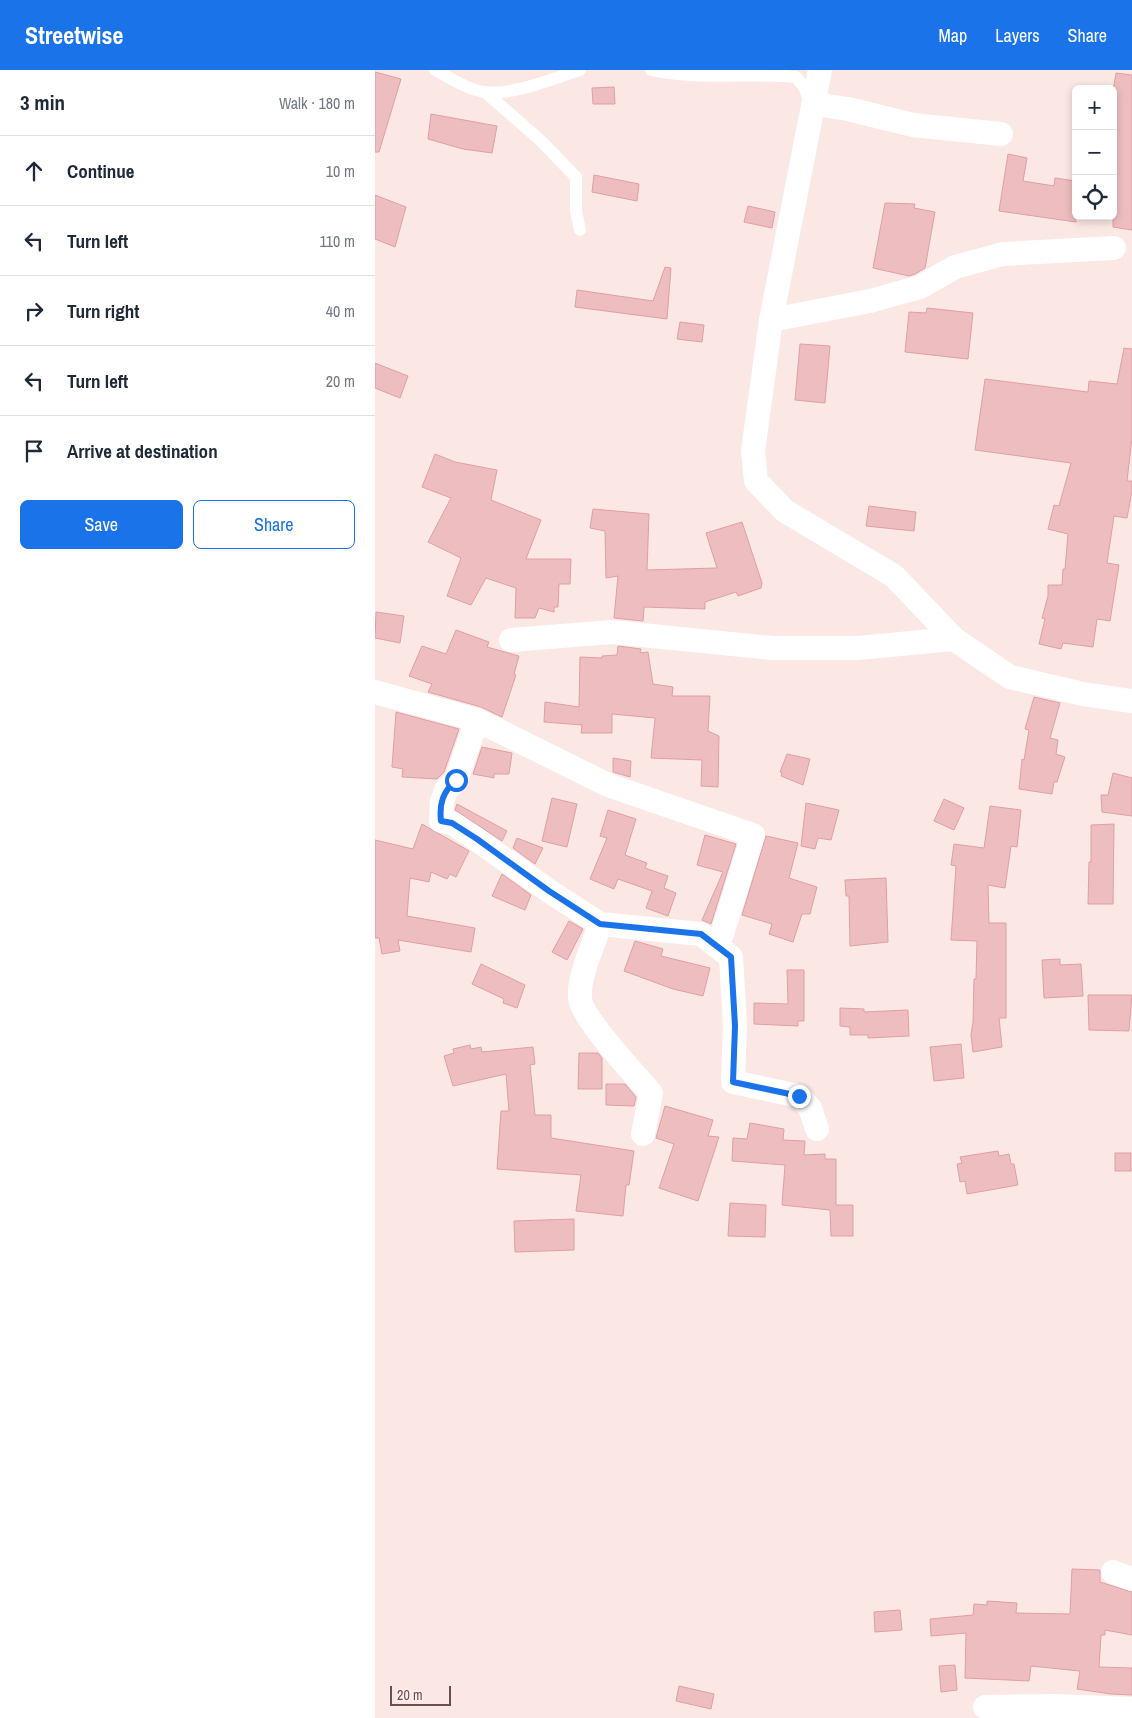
<!DOCTYPE html>
<meta charset="utf-8">
<style>
:root{--surface:#fff;--page:#f6f6f7;--text:#1f2937;--muted:#747a83;--line:#e0e1e3;--accent:#1a73e8}
body{margin:0;font-family:"Archivo Narrow",sans-serif;background:var(--page);color:var(--text)}
.controls{position:absolute;right:15px;top:15px;display:grid;overflow:hidden;border-radius:8px;box-shadow:0 2px 8px #0003}
.controls button{width:45px;height:45px;display:grid;place-items:center;padding:0;border:0;border-bottom:1px solid var(--line);background:var(--surface);color:var(--text);font:25px sans-serif}
.scale{position:absolute;left:15px;bottom:12px;width:61px;box-sizing:border-box;padding-left:5px;border:2px solid #714b4f;border-top:0;font-size:14px;line-height:18px;white-space:nowrap;color:#714b4f;-webkit-text-stroke:4px #feedea;paint-order:stroke}
.stop{position:absolute;width:15px;height:15px;margin:-11px;border:4px solid #1a73e8;border-radius:50%;background:#fff}
.stop.end{background:#1a73e8;border-color:#fff;box-shadow:0 1px 5px #0008}
.list{margin:0;padding:0;list-style:none}
h2{display:flex;justify-content:space-between;align-items:center;height:65px;margin:0;padding:0 20px;font-size:21px}
h2 small{font-size:16px;font-weight:400;color:var(--muted)}
.list li{display:grid;grid-template-columns:32px 1fr auto;gap:15px;align-items:center;box-sizing:border-box;height:70px;padding:0 20px;border-top:1px solid var(--line)}
.list b{display:block;font-size:19px;white-space:nowrap}
.list em{font-size:16px;font-style:normal;color:var(--muted)}
.actions{display:flex;gap:10px;padding:15px 20px}
.actions a{flex:1;padding:11px 0;border:1px solid var(--accent);border-radius:8px;text-align:center;font-size:18px;color:var(--accent)}
.actions .main{background:var(--accent);color:#fff}
.icon{flex:none;width:28px;height:28px;fill:none;stroke:currentColor;stroke-width:2;stroke-linecap:round;stroke-linejoin:round}
.map{position:relative;flex:none;width:757px;height:1648px;overflow:hidden}
header{display:flex;align-items:center;gap:30px;box-sizing:border-box;height:70px;padding:0 25px;background:var(--accent);color:#fff}
header strong{font-size:24px}
nav{display:flex;gap:28px;margin-inline-start:auto;font-size:18px}
main{display:flex}
aside{flex:1;background:var(--surface)}
.map>svg:first-child{display:block}
.building{fill:#eebdc0;stroke:#e09fa4}
.lines{fill:none;stroke-linecap:round;stroke-linejoin:round}
.lane{stroke:#fff;stroke-width:12}
.street{stroke:#fff;stroke-width:24}
.route{stroke:#1a73e8;stroke-width:6}
</style>
<header>
<strong>Streetwise</strong>
<nav><a>Map</a><a>Layers</a><a>Share</a></nav>
</header>
<main>
<aside>
<h2>3 min<small>Walk · 180 m</small></h2>
<ul class="list">
<li><svg class="icon" aria-label="ahead" viewBox="0 0 24 24"><path d="M12 20V5M6 11l6-6 6 6"/></svg><div><b>Continue</b></div><em>10 m</em></li>
<li><svg class="icon" aria-label="left" viewBox="0 0 24 24"><path d="M17 20v-9H6M10 6l-5 5 5 5"/></svg><div><b>Turn left</b></div><em>110 m</em></li>
<li><svg class="icon" aria-label="right" viewBox="0 0 24 24"><path d="M7 20v-9h11M14 6l5 5-5 5"/></svg><div><b>Turn right</b></div><em>40 m</em></li>
<li><svg class="icon" aria-label="left" viewBox="0 0 24 24"><path d="M17 20v-9H6M10 6l-5 5 5 5"/></svg><div><b>Turn left</b></div><em>20 m</em></li>
<li><svg class="icon" aria-label="arrive" viewBox="0 0 24 24"><path d="M6 21V4h12l-3 4 3 4H6"/></svg><div><b>Arrive at destination</b></div></li>
</ul>
<div class="actions"><a class="main">Save</a><a>Share</a></div>
</aside>
<div class="map">
<svg width="757" height="1648" viewBox="0 0 757 1648">
<rect width="100%" height="100%" fill="#fbe7e4"/>
<g class="building">
<path d="M 0,2 L 26,9 L 4,82 L 0,82 Z"/>
<path d="M 741,3 L 757,5 L 757,160 L 738,157 L 738,21 Z"/>
<path d="M 239,17 L 240,34 L 218,34 L 217,18 Z"/>
<path d="M 56,44 L 122,56 L 117,83 L 88,79 L 53,69 Z"/>
<path d="M 633,84 L 652,88 L 648,111 L 679,116 L 680,108 L 701,111 L 701,152 L 624,141 Z"/>
<path d="M 219,105 L 264,114 L 262,131 L 217,122 Z"/>
<path d="M 0,125 L 31,137 L 20,177 L 0,169 Z"/>
<path d="M 510,133 L 540,134 L 539,138 L 560,142 L 550,198 L 540,204 L 534,206 L 498,198 Z"/>
<path d="M 373,136 L 400,142 L 397,158 L 369,152 Z"/>
<path d="M 290,197 L 296,198 L 292,249 L 200,237 L 202,220 L 278,231 Z"/>
<path d="M 552,238 L 598,243 L 593,289 L 530,282 L 534,242 L 551,243 Z"/>
<path d="M 305,252 L 329,255 L 327,272 L 302,269 Z"/>
<path d="M 425,274 L 455,276 L 450,333 L 420,330 Z"/>
<path d="M 749,278 L 757,279 L 757,368 L 752,411 L 757,411 L 757,421 L 752,448 L 739,446 L 732,493 L 744,495 L 735,551 L 722,549 L 718,577 L 688,573 L 686,579 L 664,574 L 670,549 L 667,548 L 673,526 L 673,515 L 687,515 L 688,499 L 690,499 L 693,464 L 673,459 L 679,435 L 684,436 L 696,393 L 600,380 L 610,309 L 713,322 L 714,311 L 742,314 Z"/>
<path d="M 0,293 L 33,306 L 25,328 L 0,318 Z"/>
<path d="M 60,384 L 80,392 L 122,400 L 116,430 L 166,450 L 151,489 L 196,489 L 195,514 L 184,514 L 183,537 L 179,537 L 179,542 L 164,538 L 160,548 L 140,548 L 141,518 L 111,508 L 96,535 L 72,526 L 86,488 L 53,472 L 76,428 L 47,417 Z"/>
<path d="M 494,436 L 541,442 L 539,461 L 491,456 Z"/>
<path d="M 218,439 L 274,444 L 272,500 L 342,498 L 331,463 L 367,452 L 387,513 L 386,518 L 363,526 L 361,522 L 330,532 L 330,539 L 269,537 L 268,551 L 239,548 L 243,506 L 231,508 L 230,461 L 215,458 Z"/>
<path d="M 1,542 L 29,546 L 25,573 L 0,568 Z"/>
<path d="M 81,560 L 114,572 L 112,577 L 144,586 L 139,604 L 141,605 L 127,647 L 106,637 L 53,622 L 57,614 L 34,606 L 47,576 L 71,584 Z"/>
<path d="M 243,576 L 266,579 L 265,583 L 273,582 L 278,614 L 298,617 L 297,626 L 335,626 L 333,661 L 344,666 L 343,717 L 326,716 L 327,690 L 276,688 L 280,648 L 237,644 L 237,663 L 206,663 L 207,655 L 169,652 L 170,632 L 204,637 L 205,587 L 227,588 L 227,586 L 242,585 Z"/>
<path d="M 659,627 L 685,633 L 675,668 L 683,670 L 681,684 L 690,687 L 682,712 L 679,712 L 677,724 L 644,719 L 647,689 L 649,690 L 654,660 L 650,659 Z"/>
<path d="M 21,642 L 84,659 L 69,702 L 62,709 L 27,707 L 28,699 L 17,697 Z"/>
<path d="M 107,677 L 137,683 L 134,704 L 119,704 L 119,708 L 98,704 Z"/>
<path d="M 412,684 L 435,689 L 428,715 L 406,706 L 407,703 L 405,702 Z"/>
<path d="M 238,688 L 256,691 L 255,707 L 238,702 Z"/>
<path d="M 738,703 L 757,708 L 757,746 L 727,742 L 726,725 L 733,725 Z"/>
<path d="M 177,728 L 202,734 L 192,777 L 167,771 Z"/>
<path d="M 569,729 L 589,738 L 579,760 L 559,751 Z"/>
<path d="M 431,733 L 464,740 L 456,770 L 443,768 L 440,779 L 426,776 Z"/>
<path d="M 82,734 L 132,761 L 127,771 L 80,740 Z"/>
<path d="M 615,736 L 646,740 L 642,777 L 636,776 L 630,818 L 613,815 L 614,853 L 631,853 L 631,948 L 624,948 L 627,977 L 598,982 L 596,965 L 598,952 L 599,909 L 601,909 L 602,871 L 576,870 L 581,796 L 576,795 L 579,774 L 609,778 Z"/>
<path d="M 233,740 L 261,749 L 250,785 L 272,793 L 270,798 L 293,806 L 289,818 L 301,823 L 293,846 L 271,838 L 277,821 L 243,809 L 239,819 L 215,809 L 232,768 L 225,766 Z"/>
<path d="M 47,754 L 94,781 L 81,807 L 75,804 L 72,809 L 56,802 L 54,812 L 35,808 L 32,846 L 100,858 L 96,882 L 23,870 L 25,881 L 7,884 L 4,868 L 0,868 L 0,770 L 38,779 Z"/>
<path d="M 739,754 L 738,834 L 713,834 L 714,792 L 716,792 L 716,755 Z"/>
<path d="M 330,765 L 361,774 L 336,854 L 327,850 L 348,802 L 322,795 Z"/>
<path d="M 391,766 L 423,773 L 414,808 L 442,817 L 435,844 L 427,844 L 418,872 L 394,864 L 397,854 L 367,845 Z"/>
<path d="M 142,768 L 168,778 L 160,794 L 138,778 Z"/>
<path d="M 127,804 L 156,825 L 150,840 L 117,826 Z"/>
<path d="M 511,808 L 513,872 L 475,876 L 474,826 L 471,826 L 470,810 Z"/>
<path d="M 194,851 L 208,859 L 192,890 L 177,882 Z"/>
<path d="M 260,871 L 288,879 L 286,886 L 335,898 L 328,926 L 298,919 L 249,901 Z"/>
<path d="M 685,889 L 685,895 L 706,894 L 708,926 L 669,928 L 667,890 Z"/>
<path d="M 106,894 L 150,915 L 142,938 L 128,933 L 129,929 L 97,914 Z"/>
<path d="M 412,900 L 429,900 L 429,951 L 423,951 L 423,956 L 379,954 L 379,933 L 413,934 Z"/>
<path d="M 713,925 L 757,925 L 754,961 L 714,960 Z"/>
<path d="M 465,938 L 489,939 L 489,942 L 533,940 L 534,966 L 493,968 L 493,965 L 475,965 L 475,957 L 465,956 Z"/>
<path d="M 586,974 L 589,1008 L 559,1011 L 555,977 Z"/>
<path d="M 95,975 L 96,979 L 106,977 L 107,982 L 158,977 L 160,994 L 155,995 L 160,1045 L 176,1045 L 176,1068 L 259,1081 L 254,1115 L 251,1115 L 248,1146 L 201,1141 L 206,1105 L 122,1099 L 126,1041 L 134,1041 L 131,1004 L 78,1016 L 69,986 L 79,983 L 78,979 Z"/>
<path d="M 204,983 L 223,983 L 227,988 L 227,1019 L 203,1019 Z"/>
<path d="M 231,1014 L 250,1014 L 261,1027 L 259,1036 L 231,1035 Z"/>
<path d="M 290,1036 L 338,1050 L 333,1066 L 344,1067 L 323,1131 L 284,1118 L 299,1074 L 281,1068 Z"/>
<path d="M 375,1053 L 409,1059 L 408,1070 L 430,1071 L 429,1085 L 450,1084 L 450,1089 L 461,1089 L 461,1135 L 478,1135 L 478,1166 L 456,1166 L 455,1140 L 407,1135 L 410,1095 L 357,1091 L 358,1068 L 372,1069 Z"/>
<path d="M 623,1081 L 624,1086 L 634,1084 L 636,1094 L 639,1094 L 643,1115 L 592,1124 L 590,1111 L 585,1112 L 582,1094 L 587,1093 L 585,1087 Z"/>
<rect x="740" y="1083" width="16" height="18"/>
<path d="M 355,1133 L 391,1135 L 390,1167 L 353,1166 Z"/>
<path d="M 199,1149 L 199,1180 L 140,1182 L 139,1151 Z"/>
<path d="M 697,1499 L 725,1500 L 725,1512 L 757,1522 L 757,1565 L 730,1560 L 730,1565 L 726,1565 L 724,1597 L 757,1598 L 757,1625 L 736,1624 L 702,1619 L 705,1601 L 656,1596 L 654,1611 L 590,1608 L 591,1563 L 556,1566 L 555,1549 L 598,1545 L 599,1534 L 612,1535 L 612,1531 L 642,1533 L 641,1543 L 695,1544 Z"/>
<path d="M 525,1540 L 527,1560 L 500,1562 L 499,1542 Z"/>
<path d="M 580,1595 L 582,1620 L 566,1622 L 564,1596 Z"/>
<path d="M 304,1616 L 339,1624 L 336,1639 L 301,1631 Z"/>
</g>
<g class="lines">
<g class="lane">
<path d="M 60,0 C 75,8 93,20 110,22 C 137,26 179,8 205,0"/>
<path d="M 276,0 C 326,11 371,2 421,7 L 429,17 L 436,34"/>
<path d="M 110,22 L 165,70 L 201,107 L 201,141 L 205,160"/>
</g>
<g class="street">
<path d="M 445,0 L 396,250 L 378,381 L 381,411 L 410,441 L 519,506 L 579,569 L 635,607 L 708,624 L 757,631"/>
<path d="M 439,34 L 473,39 L 538,55 L 626,64"/>
<path d="M 396,250 L 495,231 L 545,217 L 580,197 L 628,184 L 739,178"/>
<path d="M 136,570 L 237,562 L 397,578 L 482,578 L 579,569"/>
<path d="M 0,622 L 102,650 L 233,715 L 378,765 L 347,864 L 341,875"/>
<path d="M 102,650 L 81,710 L 71,720 L 67,731 L 66,751 L 77,753 L 101,769 L 174,821 L 225,854 L 326,864 L 356,887 L 360,956 L 358,1012 L 424,1026 L 435,1038 L 442,1059"/>
<path d="M 225,854 C 219,874 203,907 205,928 C 206,947 261,1006 276,1023 L 268,1064"/>
<path d="M 738,1502 L 757,1509"/>
<path d="M 610,1637 L 679,1636 L 757,1639"/>
</g>
</g>
<g class="lines">
<path class="route" d="M 81,710 C 68,722 64,733 66,751 L 77,753 L 102,769 L 174,821 L 225,854 L 326,864 L 356,887 L 360,956 L 358,1012 L 424,1026"/>
</g>
</svg>
<div class="controls">
<button>+</button>
<button>−</button>
<button><svg class="icon" aria-label="locate" viewBox="0 0 24 24"><circle cx="12" cy="12" r="6"/><path d="M12 2v4M12 18v4M2 12h4M18 12h4"/></svg></button>
</div>
<div class="scale">20 m</div>
<div class="stop" style="left:81px;top:710px"></div>
<div class="stop end" style="left:424px;top:1026px"></div>
</div>
</main>
